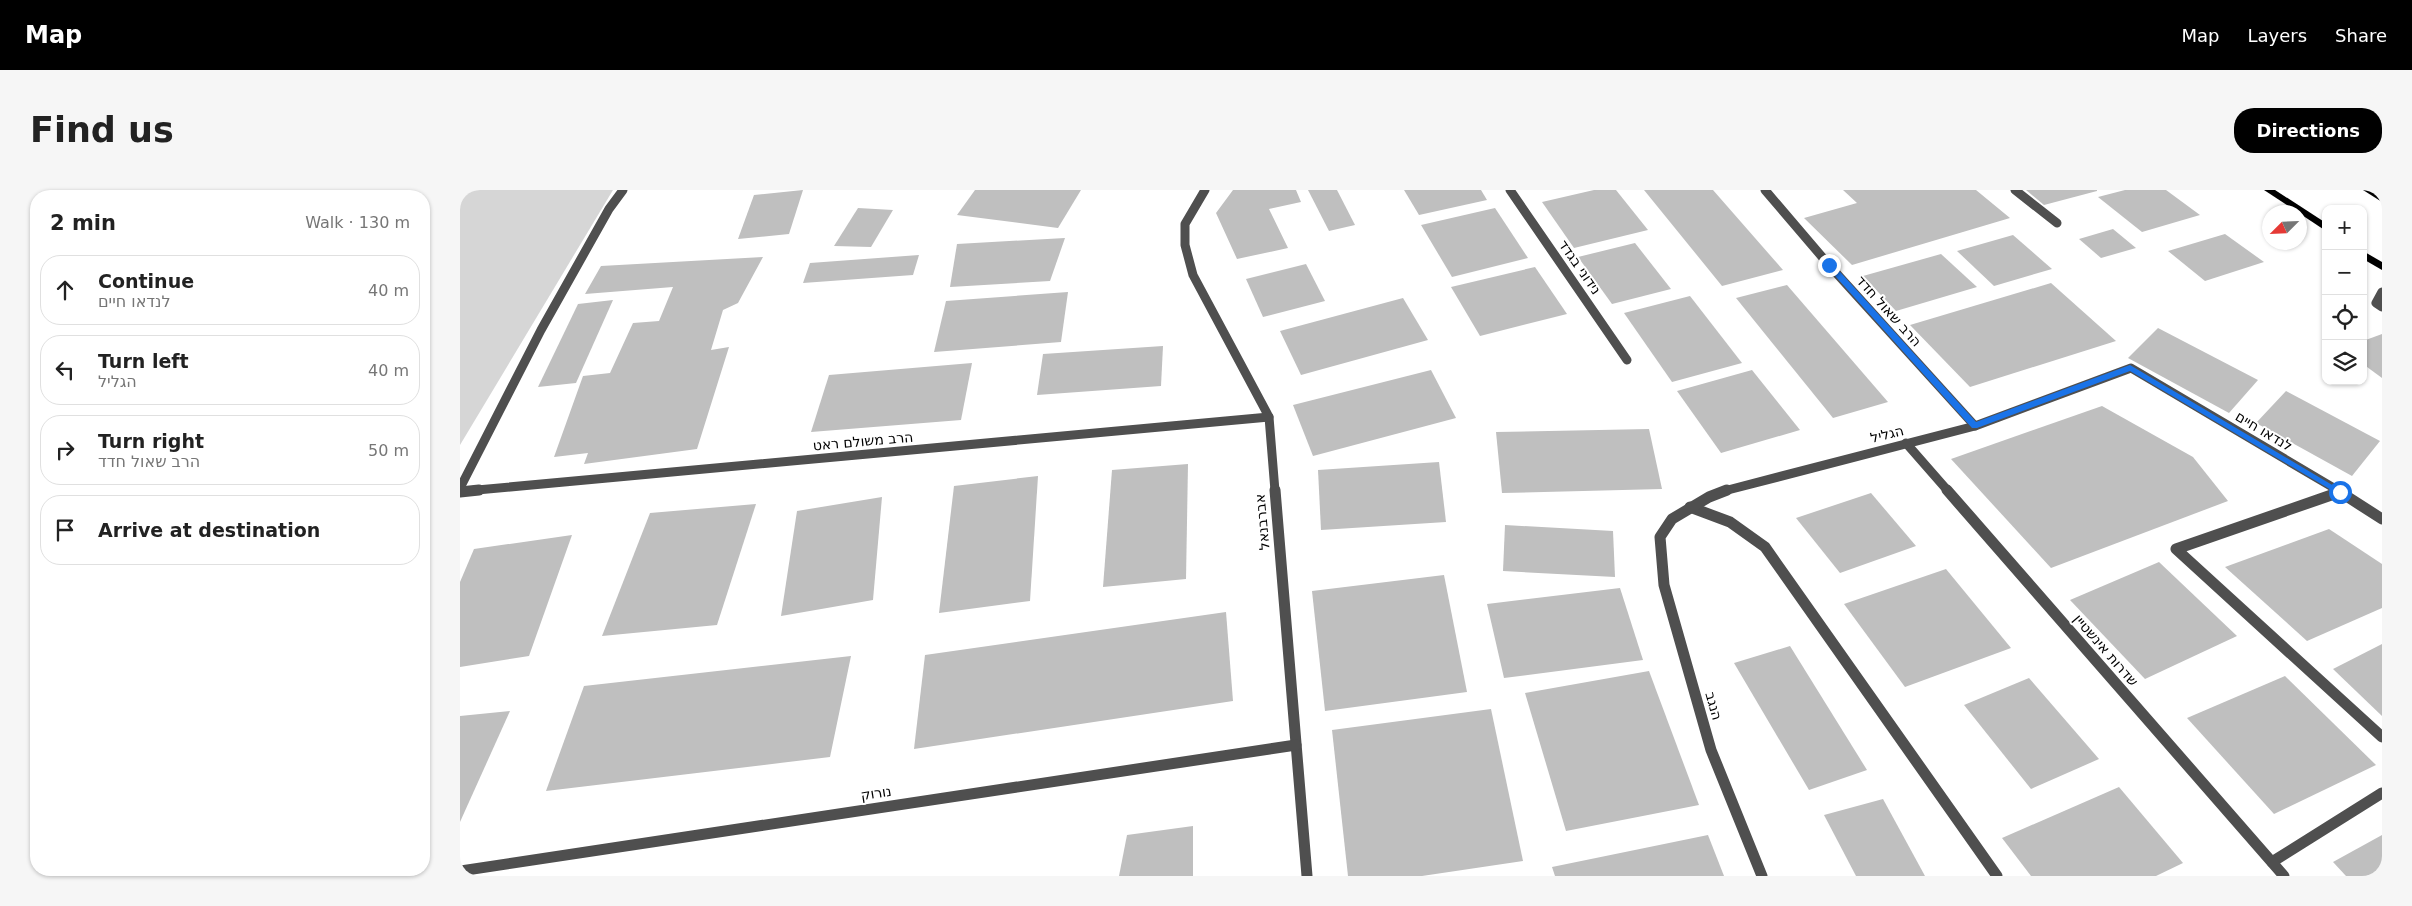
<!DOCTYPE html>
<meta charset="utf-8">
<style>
:root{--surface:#fff;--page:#f6f6f6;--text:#222;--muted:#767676;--line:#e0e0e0;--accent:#000}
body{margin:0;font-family:"DejaVu Sans",Heebo,sans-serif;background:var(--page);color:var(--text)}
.controls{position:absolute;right:15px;top:15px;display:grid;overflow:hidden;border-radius:10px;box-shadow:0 1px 4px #0004}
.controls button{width:45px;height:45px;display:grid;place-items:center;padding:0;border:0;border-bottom:1px solid var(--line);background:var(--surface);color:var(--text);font:25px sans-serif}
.compass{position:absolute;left:1802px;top:15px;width:45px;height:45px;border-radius:50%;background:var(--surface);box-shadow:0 1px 4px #0004;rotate:246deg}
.stop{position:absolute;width:15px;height:15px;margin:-11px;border:4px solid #1a73e8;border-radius:50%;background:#fff}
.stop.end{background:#1a73e8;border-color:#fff;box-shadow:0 1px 5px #0008}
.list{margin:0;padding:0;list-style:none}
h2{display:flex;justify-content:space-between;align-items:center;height:65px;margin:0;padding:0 20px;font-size:21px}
h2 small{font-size:16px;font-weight:400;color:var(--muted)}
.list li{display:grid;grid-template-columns:32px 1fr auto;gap:15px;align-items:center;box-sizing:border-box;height:70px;margin:0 10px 10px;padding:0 10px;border:1px solid var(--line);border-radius:20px}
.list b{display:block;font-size:19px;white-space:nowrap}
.list p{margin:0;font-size:16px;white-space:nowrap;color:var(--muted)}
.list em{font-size:16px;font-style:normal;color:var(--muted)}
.icon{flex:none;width:28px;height:28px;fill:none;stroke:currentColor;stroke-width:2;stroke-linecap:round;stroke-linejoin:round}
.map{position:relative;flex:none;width:1922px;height:686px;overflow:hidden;border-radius:20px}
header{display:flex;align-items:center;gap:30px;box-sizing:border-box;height:70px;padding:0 25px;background:var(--accent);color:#fff}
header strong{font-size:24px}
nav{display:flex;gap:28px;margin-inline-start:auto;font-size:18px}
.intro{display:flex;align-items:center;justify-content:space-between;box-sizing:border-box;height:120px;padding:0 30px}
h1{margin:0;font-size:35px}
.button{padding:12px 22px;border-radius:20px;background:var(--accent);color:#fff;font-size:18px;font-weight:700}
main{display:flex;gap:30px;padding:0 30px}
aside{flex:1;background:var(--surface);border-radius:20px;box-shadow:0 1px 4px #0004}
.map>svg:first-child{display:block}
.green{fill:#d6d6d6}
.building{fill:#bfbfbf}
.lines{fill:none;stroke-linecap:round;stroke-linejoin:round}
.service-far1{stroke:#4f4f4f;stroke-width:9}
.service{stroke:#4f4f4f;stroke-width:11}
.pedestrian-far1{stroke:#4f4f4f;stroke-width:9}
.pedestrian{stroke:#4f4f4f;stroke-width:11}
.minor-far1{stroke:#4f4f4f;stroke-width:9}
.minor{stroke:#4f4f4f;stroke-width:11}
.primary{fill:#000;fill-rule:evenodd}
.route{fill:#1a73e8}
.labels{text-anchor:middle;stroke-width:4;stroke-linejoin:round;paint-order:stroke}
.street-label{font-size:14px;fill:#000;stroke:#fff}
</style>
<header>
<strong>Map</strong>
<nav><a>Map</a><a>Layers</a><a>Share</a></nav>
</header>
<div class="intro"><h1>Find us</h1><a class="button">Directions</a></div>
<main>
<aside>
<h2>2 min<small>Walk · 130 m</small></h2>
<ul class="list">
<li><svg class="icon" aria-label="ahead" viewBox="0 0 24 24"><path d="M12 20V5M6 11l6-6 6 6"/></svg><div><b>Continue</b><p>לנדאו חיים</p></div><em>40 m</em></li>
<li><svg class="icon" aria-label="left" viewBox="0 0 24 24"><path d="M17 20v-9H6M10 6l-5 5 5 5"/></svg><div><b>Turn left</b><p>הגליל</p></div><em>40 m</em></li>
<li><svg class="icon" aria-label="right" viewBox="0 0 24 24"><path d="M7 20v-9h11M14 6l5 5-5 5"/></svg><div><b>Turn right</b><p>הרב שאול חדד</p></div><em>50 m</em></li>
<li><svg class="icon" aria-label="arrive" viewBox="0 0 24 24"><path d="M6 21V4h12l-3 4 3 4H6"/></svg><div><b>Arrive at destination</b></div></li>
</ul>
</aside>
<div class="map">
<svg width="1922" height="686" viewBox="0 0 1922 686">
<rect width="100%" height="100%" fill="#fff"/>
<path class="green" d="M 0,0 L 153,0 L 0,255 Z"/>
<g class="building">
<path d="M 343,0 L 329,44 L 278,49 L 294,5 Z"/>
<path d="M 515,0 L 621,0 L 598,38 L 497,25 Z"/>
<path d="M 773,0 L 836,0 L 841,12 L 809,19 L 828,58 L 777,69 L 756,23 Z"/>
<path d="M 848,0 L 877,0 L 895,35 L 869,41 Z"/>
<path d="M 944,0 L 1021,0 L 1027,10 L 959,25 Z"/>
<path d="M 1134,0 L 1156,0 L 1188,40 L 1114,58 L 1082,12 Z"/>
<path d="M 1184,0 L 1253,0 L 1323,80 L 1262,96 Z"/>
<path d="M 1383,0 L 1516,0 L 1550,28 L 1392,75 L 1344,28 L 1397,13 Z"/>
<path d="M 1566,0 L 1637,0 L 1637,1 L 1584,15 Z"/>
<path d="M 1665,0 L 1706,0 L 1740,25 L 1682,42 L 1638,7 Z"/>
<path d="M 398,18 L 433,20 L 411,57 L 374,56 Z"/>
<path d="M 1035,18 L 1068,68 L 992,87 L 961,35 Z"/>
<path d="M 1653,39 L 1676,58 L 1641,68 L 1619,49 Z"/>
<path d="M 1765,44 L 1804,72 L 1745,91 L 1708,61 Z"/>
<path d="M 1553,45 L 1592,79 L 1534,96 L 1497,61 Z"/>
<path d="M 605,48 L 590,91 L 490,97 L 497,54 Z"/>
<path d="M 1175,53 L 1211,99 L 1152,114 L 1118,67 Z"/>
<path d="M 1481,64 L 1517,97 L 1436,121 L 1403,86 Z"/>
<path d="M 459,65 L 453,85 L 343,93 L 350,73 Z"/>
<path d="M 303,67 L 278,113 L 263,120 L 251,160 L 269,157 L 237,259 L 124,274 L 128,263 L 94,267 L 123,186 L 150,183 L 173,133 L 199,131 L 213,97 L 125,104 L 141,76 Z"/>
<path d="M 846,74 L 865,111 L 803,127 L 786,89 Z"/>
<path d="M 1075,77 L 1107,124 L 1020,146 L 991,97 Z"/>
<path d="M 1591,93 L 1656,151 L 1510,197 L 1450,135 Z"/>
<path d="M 1327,95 L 1428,212 L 1373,228 L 1276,108 Z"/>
<path d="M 608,102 L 601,152 L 474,162 L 486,111 Z"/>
<path d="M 1230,106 L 1282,173 L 1212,192 L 1164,123 Z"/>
<path d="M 943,108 L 968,150 L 841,185 L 820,141 Z"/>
<path d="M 153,110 L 116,193 L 78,197 L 118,114 Z"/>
<path d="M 1698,138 L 1798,190 L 1769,223 L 1668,168 Z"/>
<path d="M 1922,144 L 1922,188 L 1903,174 L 1903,151 Z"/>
<path d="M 703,156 L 701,196 L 577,205 L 583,164 Z"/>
<path d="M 512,173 L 501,230 L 351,242 L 369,185 Z"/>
<path d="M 971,180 L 996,228 L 853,266 L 833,215 Z"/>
<path d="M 1292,180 L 1340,240 L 1261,263 L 1217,201 Z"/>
<path d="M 1826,201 L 1920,251 L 1892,286 L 1796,233 Z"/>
<path d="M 1642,216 L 1733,267 L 1768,311 L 1591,378 L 1491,269 Z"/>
<path d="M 1189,239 L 1202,299 L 1042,303 L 1036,242 Z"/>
<path d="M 979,272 L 986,332 L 861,340 L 858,280 Z"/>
<path d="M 728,274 L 726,389 L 643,397 L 652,280 Z"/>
<path d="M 578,286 L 570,411 L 479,423 L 494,296 Z"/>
<path d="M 1411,303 L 1456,356 L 1380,383 L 1336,328 Z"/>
<path d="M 422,307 L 413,410 L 321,426 L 337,321 Z"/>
<path d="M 296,314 L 257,435 L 142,446 L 190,323 Z"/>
<path d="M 1045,335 L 1153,341 L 1155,387 L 1043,381 Z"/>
<path d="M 1869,339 L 1922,374 L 1922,418 L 1847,451 L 1765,377 Z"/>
<path d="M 112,345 L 69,466 L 0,477 L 0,392 L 14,359 Z"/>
<path d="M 1699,372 L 1777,446 L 1685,489 L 1610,410 Z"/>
<path d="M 1486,379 L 1551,458 L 1445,497 L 1384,414 Z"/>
<path d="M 984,385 L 1007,502 L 865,521 L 852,401 Z"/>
<path d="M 1160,398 L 1183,470 L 1044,488 L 1027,414 Z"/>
<path d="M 766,422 L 773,511 L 454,559 L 465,465 Z"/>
<path d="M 1922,454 L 1922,526 L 1873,479 Z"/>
<path d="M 1330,456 L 1407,580 L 1349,600 L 1274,473 Z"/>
<path d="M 391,466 L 370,567 L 86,601 L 124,496 Z"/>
<path d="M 1189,481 L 1239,615 L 1106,641 L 1065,503 Z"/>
<path d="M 1825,486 L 1916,575 L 1814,624 L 1727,528 Z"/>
<path d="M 1569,488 L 1639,569 L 1571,599 L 1504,515 Z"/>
<path d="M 1031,519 L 1063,671 L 962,686 L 888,686 L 872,540 Z"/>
<path d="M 50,521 L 0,632 L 0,526 Z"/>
<path d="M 1659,597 L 1723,673 L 1696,686 L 1571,686 L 1542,648 Z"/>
<path d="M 1423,609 L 1465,686 L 1396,686 L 1364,625 Z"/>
<path d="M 733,636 L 733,686 L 659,686 L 667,645 Z"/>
<path d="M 1248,645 L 1264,686 L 1095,686 L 1092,677 Z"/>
<path d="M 1922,645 L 1922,686 L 1886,686 L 1873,672 Z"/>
</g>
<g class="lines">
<path class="service-far1" d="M 1922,102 L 1916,113 L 1922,117"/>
<g class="service">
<path d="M 1880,302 L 1716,359 L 1922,547"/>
<path d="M 1230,317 L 1270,332 L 1305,357 L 1537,686"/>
<path d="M 1812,672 L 1922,603"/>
</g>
<path class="pedestrian-far1" d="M 1446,253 L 1488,301"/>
<path class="pedestrian" d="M 1487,300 L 1824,686"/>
<g class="minor-far1">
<path d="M 745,0 L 725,34 L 725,55 L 733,85 L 809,227 L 815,301"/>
<path d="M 1050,0 L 1167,170"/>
<path d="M 1305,0 L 1369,75 L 1515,236"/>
<path d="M 1555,0 L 1597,33"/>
<path d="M 0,298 L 81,140 L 149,19 L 163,0"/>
<path d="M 6,301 L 809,227"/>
<path d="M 1264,301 L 1515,236 L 1671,178 L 1879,301"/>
</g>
<g class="minor">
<path d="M 815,300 L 847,686"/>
<path d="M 1267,300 L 1249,307 L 1212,329 L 1200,347 L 1204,395 L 1251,560 L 1302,686"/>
<path d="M 1877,300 L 1922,329"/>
<path d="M 0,302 L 19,300"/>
<path d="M 0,681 L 836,555"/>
</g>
<g class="primary">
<path d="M 1804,0 L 1815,0 L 1866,33 L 1866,41 Z"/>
<path d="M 1903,0 L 1915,0 L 1922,5 L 1922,12 Z"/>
<path d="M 1903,61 L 1922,72 L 1922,80 L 1903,69 Z"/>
</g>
</g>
<path class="route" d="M 1367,73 L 1372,73 L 1516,232 L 1670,175 L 1884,302 L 1883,304 L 1878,304 L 1670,181 L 1517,238 L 1512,238 L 1367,77 Z"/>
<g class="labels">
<g class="street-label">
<text transform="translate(1120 77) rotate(55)" y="5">נידוני בגדד</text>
<text transform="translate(1429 121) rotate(48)" y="5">הרב שאול חדד</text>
<text transform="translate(1804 241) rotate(31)" y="5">לנדאו חיים</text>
<text transform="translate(1427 244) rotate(-14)" y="5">הגליל</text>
<text transform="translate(403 251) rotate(-5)" y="5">הרב משולם ראט</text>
<text transform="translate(802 332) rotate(-95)" y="5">אברבנאל</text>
<text transform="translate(1646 460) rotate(49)" y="5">שדרות אינשטיין</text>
<text transform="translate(1254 516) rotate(74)" y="5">הנגב</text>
<text transform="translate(416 603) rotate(-9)" y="5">נורוק</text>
</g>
</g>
</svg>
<div class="controls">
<button>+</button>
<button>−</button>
<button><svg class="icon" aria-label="locate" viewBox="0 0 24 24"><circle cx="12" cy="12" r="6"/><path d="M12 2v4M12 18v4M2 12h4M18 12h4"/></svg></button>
<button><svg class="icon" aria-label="layers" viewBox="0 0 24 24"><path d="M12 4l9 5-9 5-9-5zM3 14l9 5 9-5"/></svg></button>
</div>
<svg class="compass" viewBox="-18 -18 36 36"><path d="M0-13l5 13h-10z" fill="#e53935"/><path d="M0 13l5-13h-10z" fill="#767676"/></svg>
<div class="stop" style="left:1880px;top:302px"></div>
<div class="stop end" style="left:1369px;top:75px"></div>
</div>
</main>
